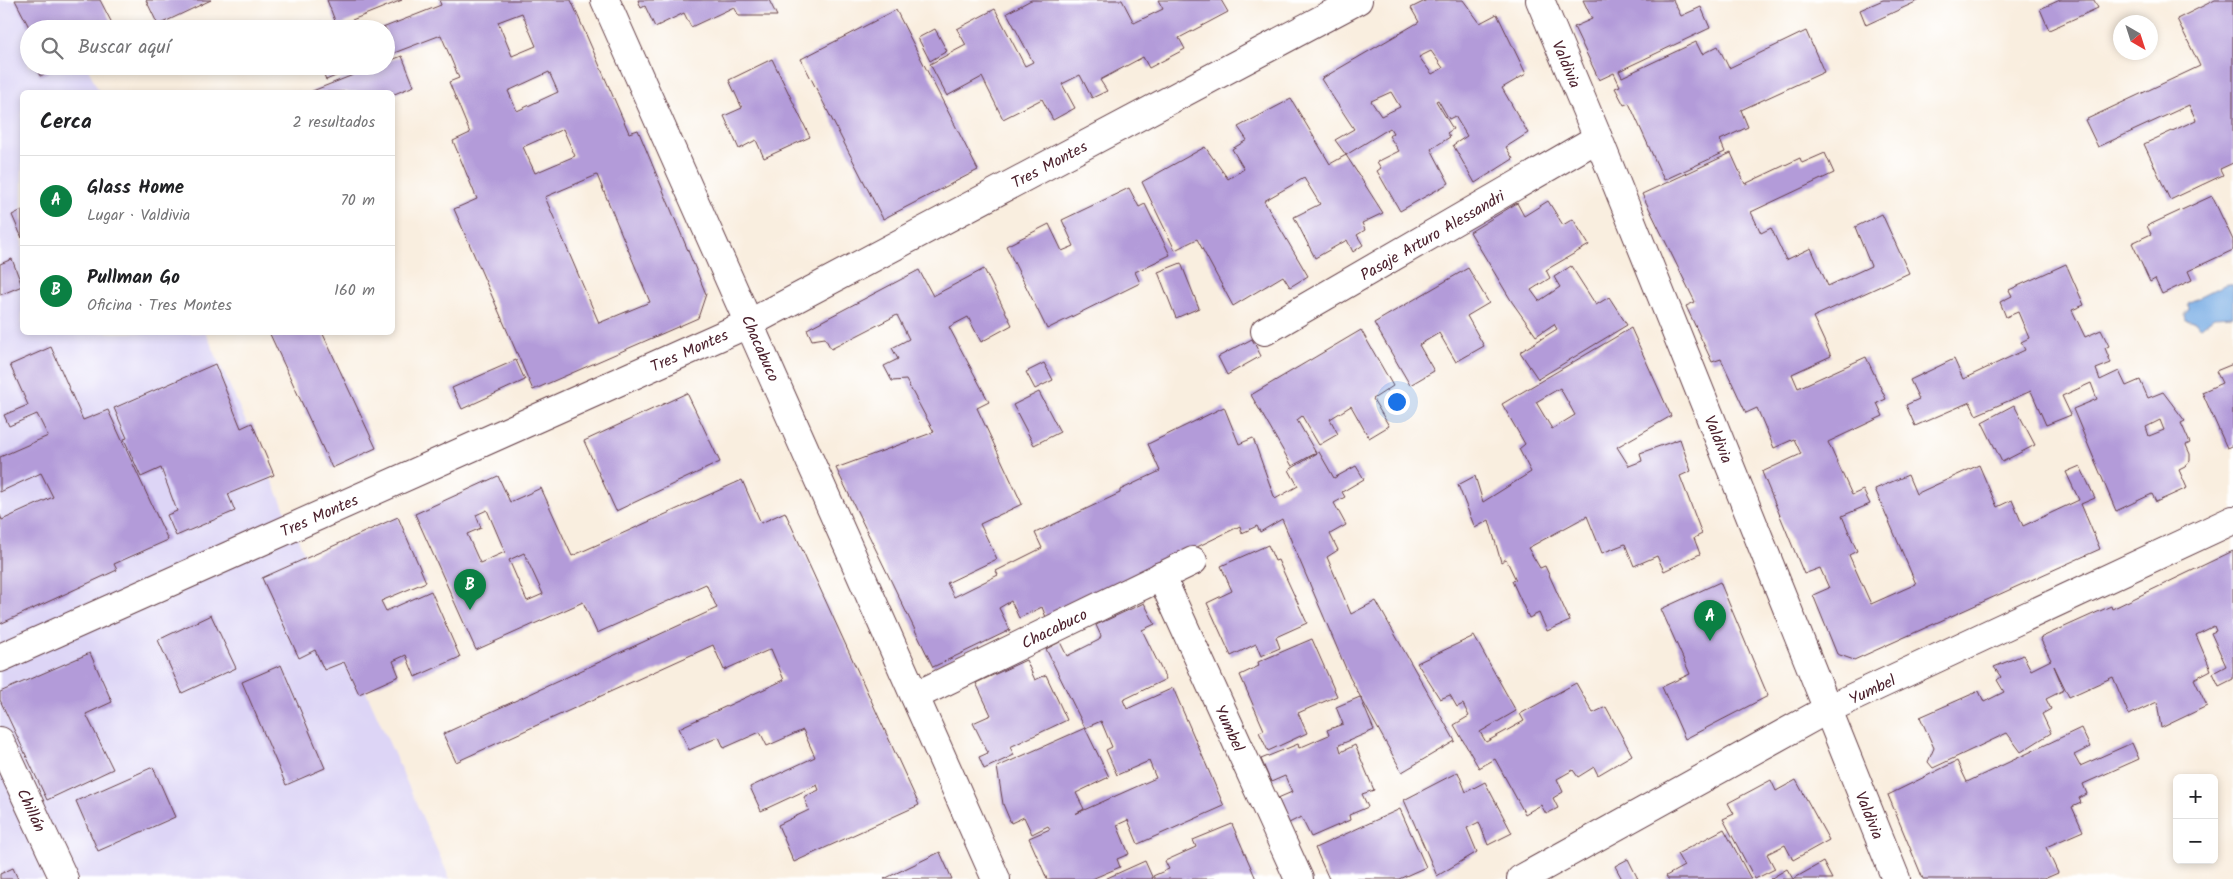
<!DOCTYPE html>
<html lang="es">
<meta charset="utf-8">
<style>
:root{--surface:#fff;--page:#f6f6f6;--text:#202124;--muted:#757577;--line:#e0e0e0;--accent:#0b8043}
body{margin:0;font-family:Kalam,sans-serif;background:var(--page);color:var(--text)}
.controls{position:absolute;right:15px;bottom:15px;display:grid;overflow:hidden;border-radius:8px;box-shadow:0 2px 8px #0003}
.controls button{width:45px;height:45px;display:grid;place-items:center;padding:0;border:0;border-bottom:1px solid var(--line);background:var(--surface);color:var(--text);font:25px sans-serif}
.compass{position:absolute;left:2113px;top:15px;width:45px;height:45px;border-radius:50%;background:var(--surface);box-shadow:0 2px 8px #0003;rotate:141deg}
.you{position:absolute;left:1396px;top:401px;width:18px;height:18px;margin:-12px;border:4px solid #fff;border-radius:50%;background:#1a73e8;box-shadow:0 0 0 8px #1a73e833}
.badge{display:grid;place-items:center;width:32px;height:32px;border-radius:50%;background:var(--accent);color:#fff;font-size:16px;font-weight:700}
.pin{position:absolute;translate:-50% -41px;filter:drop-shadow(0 1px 2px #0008)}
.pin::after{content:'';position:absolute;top:26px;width:18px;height:15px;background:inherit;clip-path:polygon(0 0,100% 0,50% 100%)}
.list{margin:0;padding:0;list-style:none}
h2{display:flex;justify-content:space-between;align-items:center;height:65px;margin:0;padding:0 20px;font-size:21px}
h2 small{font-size:16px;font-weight:400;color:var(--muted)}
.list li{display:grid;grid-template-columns:32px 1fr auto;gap:15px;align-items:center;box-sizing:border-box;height:90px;padding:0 20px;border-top:1px solid var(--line)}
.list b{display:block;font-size:19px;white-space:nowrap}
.list p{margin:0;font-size:16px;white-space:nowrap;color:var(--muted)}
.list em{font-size:16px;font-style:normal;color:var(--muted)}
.icon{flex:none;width:28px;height:28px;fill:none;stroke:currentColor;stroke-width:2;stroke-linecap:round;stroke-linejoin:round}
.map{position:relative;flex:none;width:2233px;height:879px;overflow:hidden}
.search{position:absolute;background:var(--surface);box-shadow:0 2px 8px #0003;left:20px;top:20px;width:375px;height:55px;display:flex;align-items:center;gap:12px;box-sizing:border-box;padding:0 18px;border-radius:28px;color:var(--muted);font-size:19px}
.panel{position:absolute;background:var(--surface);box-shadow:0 2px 8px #0003;left:20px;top:90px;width:375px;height:245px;border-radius:8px}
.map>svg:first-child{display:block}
.built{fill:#ddd5f6}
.water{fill:#75aae3;stroke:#606487}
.building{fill:#b39bd9;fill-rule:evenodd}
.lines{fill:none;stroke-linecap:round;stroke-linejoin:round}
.minor-casing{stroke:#643e46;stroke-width:30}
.tertiary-casing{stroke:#643e46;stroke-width:30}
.minor{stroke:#fff;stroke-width:28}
.tertiary{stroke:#fff;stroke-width:28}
.labels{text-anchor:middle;stroke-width:5;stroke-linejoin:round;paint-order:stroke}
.street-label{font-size:16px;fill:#4a1f2b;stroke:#fff}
</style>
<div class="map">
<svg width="2233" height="879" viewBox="0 0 2233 879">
<rect width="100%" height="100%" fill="#fff"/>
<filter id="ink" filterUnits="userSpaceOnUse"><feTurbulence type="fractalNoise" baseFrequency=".02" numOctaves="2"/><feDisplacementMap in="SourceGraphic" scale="10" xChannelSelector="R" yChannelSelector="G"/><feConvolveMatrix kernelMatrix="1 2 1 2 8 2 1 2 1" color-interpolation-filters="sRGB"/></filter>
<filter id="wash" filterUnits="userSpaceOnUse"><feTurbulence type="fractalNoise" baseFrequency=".0096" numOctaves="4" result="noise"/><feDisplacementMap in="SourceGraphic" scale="20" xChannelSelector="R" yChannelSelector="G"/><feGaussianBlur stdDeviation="1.12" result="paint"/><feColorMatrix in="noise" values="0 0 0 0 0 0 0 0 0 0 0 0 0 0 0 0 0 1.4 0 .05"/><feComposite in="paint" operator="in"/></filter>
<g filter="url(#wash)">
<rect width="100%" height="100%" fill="#f9eedf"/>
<path class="built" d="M 0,0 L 58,0 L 71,29 L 29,29 L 29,66 L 87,66 L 99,92 L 22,92 L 22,332 L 206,333 L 450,879 L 0,879 Z"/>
<path class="water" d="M 2226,284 L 2233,285 L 2233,316 L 2214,317 L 2201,327 L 2195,322 L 2185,320 L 2184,315 L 2189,309 L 2188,303 Z"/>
<g id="blocks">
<g class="building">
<path d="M 15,0 L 100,0 L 115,29 L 30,29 Z"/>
<path d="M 146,0 L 211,0 L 158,25 Z"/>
<path d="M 327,0 L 402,0 L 337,26 Z"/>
<path d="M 439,0 L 571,0 L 629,133 L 638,130 L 706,294 L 698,318 L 533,390 L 454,209 L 477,199 L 453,141 L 470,133 L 449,82 L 459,78 L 441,35 L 386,56 L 386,29 L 380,29 L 441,5 ZM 522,13 L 536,46 L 512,56 L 498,22 ZM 549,72 L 558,92 L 517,111 L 508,91 ZM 563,129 L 575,156 L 535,173 L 523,147 ZM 597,175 L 650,302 L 599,323 L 545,197 Z"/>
<path d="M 638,0 L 769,0 L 777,16 L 739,16 L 734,7 L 691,27 L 684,13 L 655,27 L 645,6 L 641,8 Z"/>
<path d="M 1031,0 L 1122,0 L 1134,23 L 1163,9 L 1158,0 L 1221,0 L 1228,12 L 1179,38 L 1185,49 L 1149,68 L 1143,57 L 1100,80 L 1107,91 L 1092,98 L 1080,75 L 1062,84 L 1075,108 L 1053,120 L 1042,99 L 1003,119 L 982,77 L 947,96 L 930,64 L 966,45 L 957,29 L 995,9 L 1025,66 L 1033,62 L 1007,13 Z"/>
<path d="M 1427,0 L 1463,0 L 1480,23 L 1497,14 L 1526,74 L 1502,88 L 1528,133 L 1506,147 L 1513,159 L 1475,183 L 1453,145 L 1467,136 L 1455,116 L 1449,119 L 1438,100 L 1436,101 L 1453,129 L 1447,133 L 1450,137 L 1431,149 L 1449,183 L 1400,211 L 1377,171 L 1381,168 L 1377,162 L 1399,151 L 1389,136 L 1393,133 L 1390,128 L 1346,155 L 1335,140 L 1354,129 L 1321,79 L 1419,22 L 1411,8 ZM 1431,51 L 1443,68 L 1432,74 L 1419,57 ZM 1391,92 L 1400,107 L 1381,116 L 1371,101 Z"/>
<path d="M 1583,0 L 1673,0 L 1681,16 L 1701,7 L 1710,28 L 1619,71 L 1622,77 L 1696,42 L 1702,54 L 1718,46 L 1729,68 L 1806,31 L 1824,72 L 1741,110 L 1748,127 L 1720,140 L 1725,152 L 1664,180 L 1629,103 L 1624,105 L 1615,88 L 1620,86 L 1614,73 L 1599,80 L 1574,27 L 1592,19 Z"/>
<path d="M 1883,0 L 1920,0 L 1866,25 L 1860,10 Z"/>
<path d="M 2060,0 L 2094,0 L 2098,8 L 2049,30 L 2040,9 Z"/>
<path d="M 2215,0 L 2233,0 L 2233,163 L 2220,169 L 2223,175 L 2170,200 L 2144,144 L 2196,120 L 2189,105 L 2098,147 L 2085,120 L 2200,66 L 2177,19 Z"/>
<path d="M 896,10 L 978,170 L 883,219 L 801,59 Z"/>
<path d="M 323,22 L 326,29 L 301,29 L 301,28 Z"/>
<path d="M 935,29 L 947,51 L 930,61 L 918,38 Z"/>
<path d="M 402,56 L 414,86 L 392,95 L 392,92 L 310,92 L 376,66 L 386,66 L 386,62 Z"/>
<path d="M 772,59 L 810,137 L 764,158 L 756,140 L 739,149 L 724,116 L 742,108 L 729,80 Z"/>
<path d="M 35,66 L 62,66 L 40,76 Z"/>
<path d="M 321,66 L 360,66 L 326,80 Z"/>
<path d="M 1291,99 L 1330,164 L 1346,155 L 1383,213 L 1362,223 L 1365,230 L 1357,235 L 1363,245 L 1353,252 L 1347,240 L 1315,258 L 1294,217 L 1320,204 L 1304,178 L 1264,201 L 1308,276 L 1290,287 L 1283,276 L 1233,306 L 1197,239 L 1175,250 L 1142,182 L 1205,147 L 1228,179 L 1244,169 L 1232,149 L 1247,140 L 1238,127 Z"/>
<path d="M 1731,153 L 1745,184 L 1800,158 L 1802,163 L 1825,153 L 1834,173 L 1751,212 L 1761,233 L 1771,228 L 1786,260 L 1811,248 L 1828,286 L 1871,266 L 1855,227 L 1882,214 L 1909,273 L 1813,317 L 1831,356 L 1792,374 L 1798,388 L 1866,357 L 1886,399 L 1877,403 L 1883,416 L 1828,442 L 1852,495 L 1863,490 L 1870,504 L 1842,516 L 1857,551 L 1849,555 L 1871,604 L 1916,584 L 1875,489 L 1908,475 L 1916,494 L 1979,465 L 1997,507 L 2012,500 L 2023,526 L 2079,500 L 2066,472 L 2080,466 L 2095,498 L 2081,504 L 2100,549 L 1854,660 L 1837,654 L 1813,595 L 1829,588 L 1820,568 L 1804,574 L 1762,472 L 1801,454 L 1794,439 L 1774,448 L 1757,408 L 1746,413 L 1721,359 L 1712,362 L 1686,306 L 1695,302 L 1642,194 Z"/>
<path d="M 1129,188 L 1139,207 L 1145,204 L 1170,255 L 1135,272 L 1140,283 L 1047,329 L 1006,246 L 1049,224 L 1062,251 L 1074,246 L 1062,220 Z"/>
<path d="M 2212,196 L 2233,240 L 2233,250 L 2188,271 L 2192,280 L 2162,294 L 2155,279 L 2150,282 L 2132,243 L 2151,234 L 2147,226 Z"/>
<path d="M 1548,201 L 1563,225 L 1573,219 L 1589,245 L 1546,270 L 1550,278 L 1531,290 L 1539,301 L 1560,287 L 1554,277 L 1571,266 L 1596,305 L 1609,297 L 1627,325 L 1538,379 L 1520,352 L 1557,329 L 1554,324 L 1536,336 L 1512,302 L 1470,232 L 1517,203 L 1524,216 Z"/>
<path d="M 22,210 L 22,238 L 12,215 Z"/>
<path d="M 12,259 L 22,286 L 0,295 L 0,264 Z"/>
<path d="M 1181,263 L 1199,308 L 1176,318 L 1158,272 Z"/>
<path d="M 2066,264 L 2084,305 L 2072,310 L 2085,337 L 2101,330 L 2109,346 L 2105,348 L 2111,363 L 2096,369 L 2100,380 L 2119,371 L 2126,386 L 2140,380 L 2148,398 L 2163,392 L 2185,421 L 2181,423 L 2190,443 L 2186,445 L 2190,454 L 2190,461 L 2185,467 L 2179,470 L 2187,488 L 2156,502 L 2152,494 L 2116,511 L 2073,409 L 2097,399 L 2091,383 L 2062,396 L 2071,415 L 2046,425 L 2031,391 L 1976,415 L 1970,402 L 1915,426 L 1906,405 L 1919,399 L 1910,380 L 1954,359 L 1963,379 L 2025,350 L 2021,342 L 2029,338 L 2018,312 L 2006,317 L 2000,302 L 2012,296 L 2009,290 ZM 2160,420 L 2164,430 L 2149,436 L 2146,427 Z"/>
<path d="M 1468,268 L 1489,303 L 1467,316 L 1484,346 L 1456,362 L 1439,333 L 1419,345 L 1434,371 L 1410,385 L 1374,323 Z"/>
<path d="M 984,269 L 1012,325 L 981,342 L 968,317 L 949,327 L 989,402 L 977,408 L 1022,504 L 980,524 L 997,559 L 947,583 L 954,597 L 998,575 L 996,571 L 1042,548 L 1035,533 L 1120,493 L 1120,490 L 1160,471 L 1148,444 L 1224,407 L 1239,444 L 1253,438 L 1275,499 L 1298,486 L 1289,470 L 1319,452 L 1334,478 L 1356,466 L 1364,479 L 1342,492 L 1345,497 L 1334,503 L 1346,525 L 1330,534 L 1338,550 L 1327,557 L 1351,614 L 1376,601 L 1455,741 L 1402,772 L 1350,678 L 1282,519 L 1260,532 L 1257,526 L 1242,533 L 1240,526 L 1236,528 L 1047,620 L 1042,607 L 1019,618 L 1011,601 L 999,608 L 1010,630 L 933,667 L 836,468 L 934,432 L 906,380 L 892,381 L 884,366 L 898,359 L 892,348 L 909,339 L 897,315 L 831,349 L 825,338 L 812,340 L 807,329 L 919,270 L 933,296 Z"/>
<path d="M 1631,328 L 1671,416 L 1617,447 L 1629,466 L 1642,461 L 1640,453 L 1680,439 L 1691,471 L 1680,476 L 1702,534 L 1694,538 L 1700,554 L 1664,571 L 1657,556 L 1634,566 L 1625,544 L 1602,553 L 1587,516 L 1528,548 L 1540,568 L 1545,566 L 1570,621 L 1547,631 L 1539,613 L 1529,618 L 1512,581 L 1516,580 L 1506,559 L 1501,562 L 1489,520 L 1475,528 L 1458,485 L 1475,476 L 1483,502 L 1531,472 L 1519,449 L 1525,444 L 1502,404 ZM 1560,388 L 1575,415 L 1552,429 L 1536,402 Z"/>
<path d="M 1361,330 L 1393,386 L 1373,399 L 1389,426 L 1369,438 L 1351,406 L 1330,419 L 1338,434 L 1319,445 L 1302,416 L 1297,420 L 1316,453 L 1292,466 L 1251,395 Z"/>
<path d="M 269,332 L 322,332 L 376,448 L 332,468 Z"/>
<path d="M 1252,339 L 1261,356 L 1227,375 L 1218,357 Z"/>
<path d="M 51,347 L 83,420 L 108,410 L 168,540 L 114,564 L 117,570 L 0,624 L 0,515 L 2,520 L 53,497 L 41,473 L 0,492 L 0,457 L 48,436 L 37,414 L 9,426 L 4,415 L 28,405 L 10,365 Z"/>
<path d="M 516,360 L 525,380 L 462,409 L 452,388 Z"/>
<path d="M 1044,363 L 1053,380 L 1035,389 L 1026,372 Z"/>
<path d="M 215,364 L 241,428 L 252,423 L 274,475 L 228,494 L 235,511 L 176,536 L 167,515 L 177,511 L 161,468 L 141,477 L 124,439 L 127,438 L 114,408 Z"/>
<path d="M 2233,364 L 2233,445 L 2227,448 L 2202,392 L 2222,383 L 2216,371 Z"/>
<path d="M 1039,392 L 1060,432 L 1034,445 L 1013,405 Z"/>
<path d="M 687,393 L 720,462 L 616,511 L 584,441 Z"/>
<path d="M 2014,405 L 2035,445 L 2002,462 L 1982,422 Z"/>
<path d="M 498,476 L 510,502 L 541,488 L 572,556 L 742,480 L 761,523 L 785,512 L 919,805 L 794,862 L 778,825 L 809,810 L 804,797 L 819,790 L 817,785 L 761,811 L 750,787 L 815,757 L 803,730 L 767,746 L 760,732 L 724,748 L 719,737 L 689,750 L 679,728 L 784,680 L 771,649 L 724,670 L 713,645 L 456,762 L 443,734 L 717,608 L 706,584 L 597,633 L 583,602 L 476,650 L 415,514 ZM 487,510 L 505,552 L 480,563 L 467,534 L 481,528 L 476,515 ZM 524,553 L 543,594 L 527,601 L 509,560 Z"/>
<path d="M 398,517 L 426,582 L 381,601 L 386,611 L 431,591 L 460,657 L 415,677 L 406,655 L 393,661 L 399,676 L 359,694 L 344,662 L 324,670 L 315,650 L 299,658 L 262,578 Z"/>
<path d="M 1268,545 L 1275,561 L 1278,560 L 1307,623 L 1276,637 L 1280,648 L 1261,656 L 1256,644 L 1231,656 L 1207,603 L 1232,591 L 1221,566 Z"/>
<path d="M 2233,551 L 2233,679 L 2219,686 L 2213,673 L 2226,666 L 2211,633 L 2216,631 L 2214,626 L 2196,635 L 2211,670 L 2194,679 L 2207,706 L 2161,728 L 2157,702 L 2129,715 L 2113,677 L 2069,697 L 2054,666 L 2064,690 L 2046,699 L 2051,709 L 2042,714 L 2051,733 L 2021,752 L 2007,733 L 1933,768 L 1928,762 L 1934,748 L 1920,717 L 1979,691 L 1984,702 L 2004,692 L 1997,680 L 2001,677 L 1994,667 L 2023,655 L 2031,670 L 2051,660 L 2040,638 L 2111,606 L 2112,609 Z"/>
<path d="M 1720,582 L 1768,696 L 1685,739 L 1662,687 L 1690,674 L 1661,609 Z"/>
<path d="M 1144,603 L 1155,624 L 1142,630 L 1166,679 L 1123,700 L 1127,709 L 1173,688 L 1224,806 L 1138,844 L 1128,820 L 1117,825 L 1129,854 L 1117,859 L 1120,867 L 1092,879 L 1047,879 L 1029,838 L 1050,829 L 1048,826 L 1032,834 L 1024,817 L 1011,823 L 1003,804 L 997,767 L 1085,728 L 1109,777 L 1076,793 L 1084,809 L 1075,814 L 1156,778 L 1149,761 L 1117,775 L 1106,750 L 1112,747 L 1101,721 L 1085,728 L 1046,649 L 1060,642 L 1067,656 L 1099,640 L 1101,636 L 1096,625 Z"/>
<path d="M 211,615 L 236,668 L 182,693 L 158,640 Z"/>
<path d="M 1474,636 L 1516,711 L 1480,732 L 1486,742 L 1524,721 L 1520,714 L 1576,683 L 1593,713 L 1606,707 L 1632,755 L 1598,775 L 1594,767 L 1578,777 L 1573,770 L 1557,779 L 1563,792 L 1553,798 L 1558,808 L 1546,814 L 1541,805 L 1525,814 L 1495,759 L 1479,768 L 1454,725 L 1469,716 L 1463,704 L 1457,707 L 1450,695 L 1440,699 L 1417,663 Z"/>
<path d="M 1312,639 L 1337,696 L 1298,713 L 1307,733 L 1268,751 L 1259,732 L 1264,730 L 1240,675 L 1259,666 L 1258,662 Z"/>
<path d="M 90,653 L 112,702 L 86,714 L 113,769 L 47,800 L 0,700 L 0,692 Z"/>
<path d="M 1026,660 L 1035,680 L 1046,675 L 1067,720 L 1010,747 L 1014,755 L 984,769 L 979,757 L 988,753 L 973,723 L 991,715 L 976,683 Z"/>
<path d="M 281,665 L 325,768 L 286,785 L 242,682 Z"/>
<path d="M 1360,697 L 1374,730 L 1339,745 L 1341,752 L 1355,745 L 1374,790 L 1362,794 L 1368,807 L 1349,815 L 1350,820 L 1311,837 L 1301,817 L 1289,823 L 1278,798 L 1292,792 L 1285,776 L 1271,782 L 1261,759 L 1298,744 L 1299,748 L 1329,735 L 1327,730 L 1343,724 L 1336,707 Z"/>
<path d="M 2081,728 L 2090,747 L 2074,755 L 2080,766 L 2132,743 L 2139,759 L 2083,784 L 2087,794 L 2079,798 L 2081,803 L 2072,807 L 2083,831 L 2046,847 L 2058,873 L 2044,879 L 1923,879 L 1888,795 L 1957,761 L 1967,782 Z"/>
<path d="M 153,767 L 175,817 L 98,851 L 76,801 Z"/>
<path d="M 1458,772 L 1466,792 L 1485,782 L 1512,833 L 1488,845 L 1479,822 L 1467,828 L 1477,852 L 1437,876 L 1404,800 Z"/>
<path d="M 1771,780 L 1776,791 L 1796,780 L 1829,840 L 1793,860 L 1785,845 L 1767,854 L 1775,869 L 1755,879 L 1723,819 L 1734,814 L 1728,803 Z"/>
<path d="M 1400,809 L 1426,867 L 1399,879 L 1329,879 L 1315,848 Z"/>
<path d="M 1232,824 L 1256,879 L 1155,879 L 1153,876 L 1169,869 L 1165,861 L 1196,847 L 1193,840 Z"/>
<path d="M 1724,829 L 1751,879 L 1668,879 L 1666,876 L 1684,866 L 1677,854 Z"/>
<path d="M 940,852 L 952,879 L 884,879 Z"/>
<path d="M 1628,859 L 1638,879 L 1622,879 L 1615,866 Z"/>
<path d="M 1145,861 L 1153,879 L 1105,879 Z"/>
<path d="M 1823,862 L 1832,879 L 1770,879 L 1787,869 L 1793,879 Z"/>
<path d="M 13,868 L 18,879 L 0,879 L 0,874 Z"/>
</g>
</g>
</g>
<g filter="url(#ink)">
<use href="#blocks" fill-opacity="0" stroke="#643e46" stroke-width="1"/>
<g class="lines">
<defs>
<g id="minor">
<path d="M 605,0 L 996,879"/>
<path d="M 1540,0 L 1598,138 L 1896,879"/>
<path d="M 1265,331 L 1598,138"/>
<path d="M 1161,576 L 1299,879"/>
<path d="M 915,696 L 1193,561"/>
<path d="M 0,741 L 64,879"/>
</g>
<g id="tertiary">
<path d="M 0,658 L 750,323 L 1358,0"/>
<path d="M 1521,879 L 1828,709 L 2233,520"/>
</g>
</defs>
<use href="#minor" class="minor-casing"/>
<use href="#tertiary" class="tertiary-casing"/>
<use href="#minor" class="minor"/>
<use href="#tertiary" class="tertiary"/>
</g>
</g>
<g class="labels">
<g class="street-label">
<text transform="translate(1567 64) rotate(67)" y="6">Valdivia</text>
<text transform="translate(1049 164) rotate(-28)" y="6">Tres Montes</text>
<text transform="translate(1432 235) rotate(-30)" y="6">Pasaje Arturo Alessandri</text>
<text transform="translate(761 348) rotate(66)" y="6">Chacabuco</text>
<text transform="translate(689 350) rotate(-24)" y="6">Tres Montes</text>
<text transform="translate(1719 439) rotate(68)" y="6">Valdivia</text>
<text transform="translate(319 515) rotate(-24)" y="6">Tres Montes</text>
<text transform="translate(1054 628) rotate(-26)" y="6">Chacabuco</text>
<text transform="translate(1872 689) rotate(-25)" y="6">Yumbel</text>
<text transform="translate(1230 728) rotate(65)" y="6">Yumbel</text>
<text transform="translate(32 810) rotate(65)" y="6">Chillán</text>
<text transform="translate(1870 815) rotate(68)" y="6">Valdivia</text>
</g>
</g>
</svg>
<div class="controls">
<button>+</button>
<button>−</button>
</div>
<svg class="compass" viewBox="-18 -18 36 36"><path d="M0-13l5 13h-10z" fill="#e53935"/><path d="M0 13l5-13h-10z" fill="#757577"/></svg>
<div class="you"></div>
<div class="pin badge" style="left:1710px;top:641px">A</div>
<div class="pin badge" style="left:470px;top:610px">B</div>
<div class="search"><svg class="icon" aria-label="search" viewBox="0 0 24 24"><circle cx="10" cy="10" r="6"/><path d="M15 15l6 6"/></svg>Buscar aquí</div>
<section class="panel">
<h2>Cerca<small>2 resultados</small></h2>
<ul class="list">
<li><span class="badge">A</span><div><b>Glass Home</b><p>Lugar · Valdivia</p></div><em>70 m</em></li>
<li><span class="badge">B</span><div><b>Pullman Go</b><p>Oficina · Tres Montes</p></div><em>160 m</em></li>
</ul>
</section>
</div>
